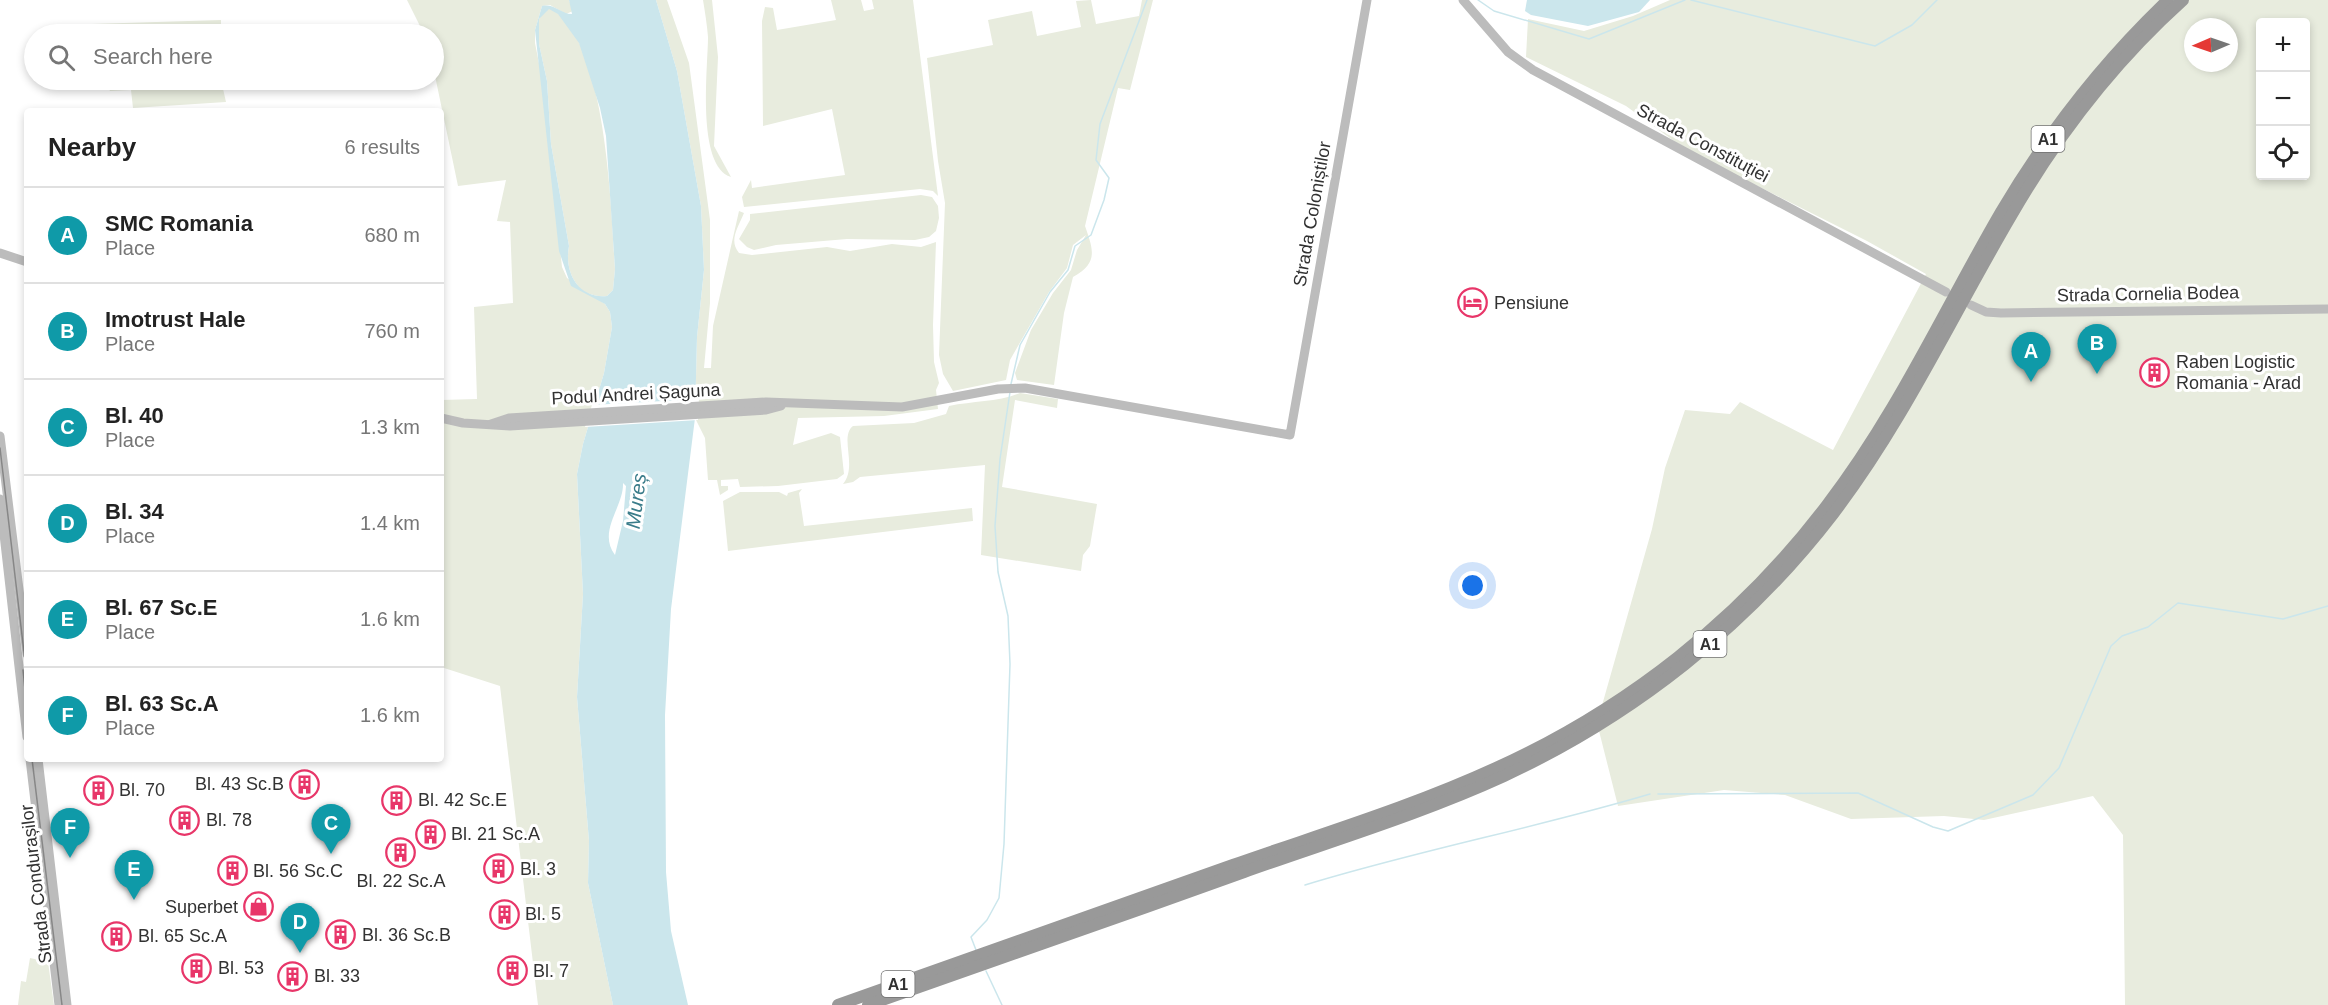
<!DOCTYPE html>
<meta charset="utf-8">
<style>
:root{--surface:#fff;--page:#f2f2f2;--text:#222;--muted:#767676;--line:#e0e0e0;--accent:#7c3aed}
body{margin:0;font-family:Arial,sans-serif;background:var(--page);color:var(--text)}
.controls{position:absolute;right:18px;top:18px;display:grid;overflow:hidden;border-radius:6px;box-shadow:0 3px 9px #0003}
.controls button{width:54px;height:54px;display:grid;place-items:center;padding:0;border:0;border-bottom:2px solid var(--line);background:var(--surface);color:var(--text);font:30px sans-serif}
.compass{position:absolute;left:2184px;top:18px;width:54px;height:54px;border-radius:50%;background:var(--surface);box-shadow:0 3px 9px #0003;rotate:268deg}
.you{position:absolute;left:1473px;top:586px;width:21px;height:21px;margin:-15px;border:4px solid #fff;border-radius:50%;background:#1a73e8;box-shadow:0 0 0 9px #1a73e833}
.badge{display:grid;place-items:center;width:39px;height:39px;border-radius:50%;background:var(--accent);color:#fff;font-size:20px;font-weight:700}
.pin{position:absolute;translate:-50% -50px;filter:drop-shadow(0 2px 3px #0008)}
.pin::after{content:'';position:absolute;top:32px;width:21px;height:18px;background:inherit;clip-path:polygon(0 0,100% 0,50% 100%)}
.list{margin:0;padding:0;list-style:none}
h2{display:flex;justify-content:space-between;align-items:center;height:78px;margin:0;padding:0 24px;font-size:26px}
h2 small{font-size:20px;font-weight:400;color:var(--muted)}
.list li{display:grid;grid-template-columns:39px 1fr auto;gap:18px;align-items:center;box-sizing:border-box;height:96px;padding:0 24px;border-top:2px solid var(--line)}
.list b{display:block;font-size:22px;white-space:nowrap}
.list p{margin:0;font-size:20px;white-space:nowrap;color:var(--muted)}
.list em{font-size:20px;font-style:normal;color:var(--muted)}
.icon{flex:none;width:33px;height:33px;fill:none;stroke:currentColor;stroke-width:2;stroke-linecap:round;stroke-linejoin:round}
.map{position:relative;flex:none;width:2328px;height:1005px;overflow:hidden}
.search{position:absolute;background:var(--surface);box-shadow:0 3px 9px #0003;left:24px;top:24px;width:420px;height:66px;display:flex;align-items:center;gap:15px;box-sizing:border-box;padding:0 21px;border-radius:33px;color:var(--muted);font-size:22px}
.panel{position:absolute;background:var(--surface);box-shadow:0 3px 9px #0003;left:24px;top:108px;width:420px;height:654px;border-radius:6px}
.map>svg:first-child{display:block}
.green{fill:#e8ecde;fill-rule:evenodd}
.water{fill:#cbe6ec;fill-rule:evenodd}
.pier{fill:#fff}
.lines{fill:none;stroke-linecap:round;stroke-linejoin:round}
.stream{stroke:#cbe6ec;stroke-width:1.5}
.secondary{stroke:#bcbcbc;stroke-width:9}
.highway{stroke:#999;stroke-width:12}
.tram{stroke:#878787;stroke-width:1.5}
.labels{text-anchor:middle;stroke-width:6;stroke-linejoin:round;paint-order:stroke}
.shield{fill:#fff;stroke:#707070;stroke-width:1.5}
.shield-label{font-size:16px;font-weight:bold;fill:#323232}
.street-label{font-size:18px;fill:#323232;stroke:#fff}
.poi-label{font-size:18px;fill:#323232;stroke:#fff;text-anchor:start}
.water-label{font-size:20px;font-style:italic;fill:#3a7c8a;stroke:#fff}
</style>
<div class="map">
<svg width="2328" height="1005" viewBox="0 0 2328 1005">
<rect width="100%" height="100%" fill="#fff"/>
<g class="green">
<path d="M 407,0 L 569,0 L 573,11 L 566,14 L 550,5 L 542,6 L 535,30 L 535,43 L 543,84 L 562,267 L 567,278 L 605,304 L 610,312 L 612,327 L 604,373 L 583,444 L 577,474 L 583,594 L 577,697 L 589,841 L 588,883 L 613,1005 L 538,1005 L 500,686 L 441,667 L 441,400 L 477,399 L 474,307 L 513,303 L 510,222 L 497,221 L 506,180 L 458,186 L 434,71 L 434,34 L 424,34 Z"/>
<path d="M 656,0 L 667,0 L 689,63 L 710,220 L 710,303 L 704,368 L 711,368 L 713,326 L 739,211 L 744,213 C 739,226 728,240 739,253 L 752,255 L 827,247 L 850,251 L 892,244 L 921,247 L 936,242 L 933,325 L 934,362 L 939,383 L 936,390 L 938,409 L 884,416 L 798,418 L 793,445 L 831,433 L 840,437 L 844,474 L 837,479 L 778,486 L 740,487 L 738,479 L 721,480 L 721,486 L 728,486 L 728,490 L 720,495 L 717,480 L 708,480 L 705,438 L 695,418 L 697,337 L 704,270 L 701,206 L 677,71 Z"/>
<path d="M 703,0 L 712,0 L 718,57 L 714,146 L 731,177 C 696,166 708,67 708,37 C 707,25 705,12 703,0 Z"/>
<path d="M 831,0 L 861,0 L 864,11 L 874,9 L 872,0 L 913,0 L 938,196 L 933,191 L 920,189 L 744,207 L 742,197 L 751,180 L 752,188 L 845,175 L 832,109 L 763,126 L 762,21 L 765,7 L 773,8 L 777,30 L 836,20 Z"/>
<path d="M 1091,0 L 1096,24 L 1139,16 L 1142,0 L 1153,0 L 1130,90 L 1118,88 L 1085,226 C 1093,249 1099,263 1073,277 L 1064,313 L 1054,385 L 1017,380 L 1015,373 L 1031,330 L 1053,293 L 1071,270 L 1077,250 L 1086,235 L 1073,245 L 1067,268 L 1049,292 L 1010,360 L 1006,380 L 953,391 L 943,374 L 939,355 L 945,203 L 938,161 L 927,58 L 993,45 L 988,20 L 1032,11 L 1037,36 L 1081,27 L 1076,1 Z"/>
<path d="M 1670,0 L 2328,0 L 2328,1005 L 2125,1005 L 2123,835 L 2093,796 L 1984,820 L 1944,816 L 1851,819 L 1785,795 L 1724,790 L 1618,806 L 1597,723 L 1652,529 L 1665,468 L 1685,410 L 1730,414 L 1740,402 L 1833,450 L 1926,274 L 1867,241 L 1730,172 L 1674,141 L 1626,106 L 1526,57 L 1528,19 L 1584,31 L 1633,16 ZM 2260,22 L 2306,22 L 2306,176 L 2260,176 ZM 2193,27 L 2229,27 L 2229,63 L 2193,63 Z"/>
<path d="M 546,9 L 552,9 C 607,42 611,209 615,269 L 613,290 L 607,296 C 577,299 564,271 569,246 L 551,144 L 547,81 L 539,44 L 539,19 Z"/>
<path d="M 221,20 L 221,34 L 90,34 L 91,24 Z"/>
<path d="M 104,80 L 221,80 L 226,102 L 133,108 L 131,90 L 110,91 Z"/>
<path d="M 921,195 L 932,197 L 938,206 L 939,218 L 936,231 L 929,237 L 915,240 L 847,239 L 776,245 L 754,250 L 747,247 L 739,239 L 750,220 L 750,214 Z"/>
<path d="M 1020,393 L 1058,399 L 1057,408 L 1015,400 L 1002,487 L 1097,504 L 1090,546 L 1083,555 L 1081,571 L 981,555 L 985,465 L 860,477 L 853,482 L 843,484 C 858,466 839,437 853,426 L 914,423 L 946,414 L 949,406 C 973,401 999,402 1020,393 Z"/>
<path d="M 802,489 L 799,493 L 804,526 L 972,508 L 973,521 L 728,551 L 723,501 L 740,492 L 779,492 L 787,496 L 788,493 Z"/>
<path d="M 30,958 L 48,962 L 54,1005 L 18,1005 L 21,981 L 26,982 Z"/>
</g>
<g class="water">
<path d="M 569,0 L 656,0 L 677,71 L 701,206 L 704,270 L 697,337 L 695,418 L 671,609 L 665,715 L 666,872 L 671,931 L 688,1005 L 613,1005 L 588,883 L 589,841 L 577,697 L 583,594 L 577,474 L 583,444 L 604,373 L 612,327 L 610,312 L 605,304 L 571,286 L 559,251 L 535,30 L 542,6 C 554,3 561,14 572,14 ZM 549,9 L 558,14 L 579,43 L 600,108 L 606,136 L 615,269 L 613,290 L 607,296 C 577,299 564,271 569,246 L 551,144 L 547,81 L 539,44 L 539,19 ZM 623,483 L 626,486 L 623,521 L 615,555 C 597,531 624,507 623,483 Z"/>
<path d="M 1527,0 L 1650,0 L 1639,12 L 1588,26 L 1531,15 L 1525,11 Z"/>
</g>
<path class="pier" d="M 699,399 L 698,420 L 585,427 L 592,405 Z"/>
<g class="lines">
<g class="stream">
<path d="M 1478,0 L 1494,11 L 1589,39 L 1685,0"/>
<path d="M 1691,0 L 1875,46 L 1912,25 L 1937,0"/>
<path d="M 1011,384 L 1020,345 L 1050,292 L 1068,270 L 1075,246 L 1091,235 L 1104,200 L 1109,178 L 1096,160 L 1100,124 L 1147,0"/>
<path d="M 1658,794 L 1858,793 L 1933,827 L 1948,831 L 2033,795 L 2059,768 L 2111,646 L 2122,636 L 2148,627 L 2178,603 L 2283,619 L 2328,606"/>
<path d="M 1305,885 C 1419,850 1536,828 1650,794"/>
<path d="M 976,950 L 971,937 L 987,920 L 999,898 L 1004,844 L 1010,664 L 1008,616 L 998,572 L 995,526 L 1000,459 L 1010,392"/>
<path d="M 986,971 L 1002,1005"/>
</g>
<g class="secondary">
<path d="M 1463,0 L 1508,52 L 1533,70 L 1946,292"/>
<path d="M 0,253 L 27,262"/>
<path d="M 1971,305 L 1986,312 L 2001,313 L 2328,309"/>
<path d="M 441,418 L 463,423 L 510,426 L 766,410 L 781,406"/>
<path d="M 491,424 L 509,418 L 766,402 L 902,407 L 998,389 L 1025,388 L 1290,435 L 1367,0"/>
<path d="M 0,436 L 27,654"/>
<path d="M 0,499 L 27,737"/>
<path d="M 30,759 L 59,1005"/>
<path d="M 38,759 L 67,1005"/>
</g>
<g class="highway">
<path d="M 838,1005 C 970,958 1102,912 1233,865 C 1321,834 1411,807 1496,768 C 1626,709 1741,619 1827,505 C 1897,414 1944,310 2001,212 C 2047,134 2102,63 2168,0"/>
<path d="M 868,1005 C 994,961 1119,917 1244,872 C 1331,841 1421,814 1504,776 C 1633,716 1747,626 1833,514 C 1904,421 1952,316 2011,216 C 2057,136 2114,62 2183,0"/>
</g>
<g class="tram">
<path d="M 0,448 L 27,678"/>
<path d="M 23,670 L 27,709"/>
<path d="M 32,759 L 62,1005"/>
</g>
</g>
<defs>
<symbol id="hotel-ring" viewBox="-11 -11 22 22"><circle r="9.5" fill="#fff" stroke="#e83669" stroke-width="1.5"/><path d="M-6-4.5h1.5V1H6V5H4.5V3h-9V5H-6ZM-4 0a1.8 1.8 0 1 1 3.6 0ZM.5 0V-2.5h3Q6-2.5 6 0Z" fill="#e83669"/></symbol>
<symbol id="building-ring" viewBox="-11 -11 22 22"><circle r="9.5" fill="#fff" stroke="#e83669" stroke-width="1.5"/><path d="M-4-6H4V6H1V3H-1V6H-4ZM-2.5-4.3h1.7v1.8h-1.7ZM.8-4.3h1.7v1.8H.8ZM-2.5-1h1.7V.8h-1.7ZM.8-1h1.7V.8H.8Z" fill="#e83669"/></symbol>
<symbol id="shop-ring" viewBox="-11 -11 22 22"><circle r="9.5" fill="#fff" stroke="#e83669" stroke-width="1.5"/><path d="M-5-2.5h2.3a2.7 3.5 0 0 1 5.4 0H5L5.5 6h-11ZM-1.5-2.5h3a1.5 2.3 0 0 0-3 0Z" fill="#e83669"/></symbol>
</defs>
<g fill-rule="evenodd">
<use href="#hotel-ring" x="1456" y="286" width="33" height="33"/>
<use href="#building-ring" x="2138" y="356" width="33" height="33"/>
<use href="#building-ring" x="288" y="768" width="33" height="33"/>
<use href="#building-ring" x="82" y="774" width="33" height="33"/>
<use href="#building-ring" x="380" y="784" width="33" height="33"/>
<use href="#building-ring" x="168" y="804" width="33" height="33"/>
<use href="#building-ring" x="414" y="818" width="33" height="33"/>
<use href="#building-ring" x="384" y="836" width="33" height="33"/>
<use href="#building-ring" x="482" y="852" width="33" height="33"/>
<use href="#building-ring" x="216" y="854" width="33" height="33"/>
<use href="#shop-ring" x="242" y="890" width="33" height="33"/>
<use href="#building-ring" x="488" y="898" width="33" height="33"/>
<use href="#building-ring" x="324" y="918" width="33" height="33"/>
<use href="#building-ring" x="100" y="920" width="33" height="33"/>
<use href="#building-ring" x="180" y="952" width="33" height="33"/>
<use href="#building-ring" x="496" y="954" width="33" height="33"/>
<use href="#building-ring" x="276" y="960" width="33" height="33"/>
</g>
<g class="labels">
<g class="shield">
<rect x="2031.5" y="126" width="33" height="26" rx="4.5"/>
<rect x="1693.5" y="631" width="33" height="26" rx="4.5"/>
<rect x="881.5" y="971" width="33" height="26" rx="4.5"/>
</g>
<g class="shield-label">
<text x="2048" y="145">A1</text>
<text x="1710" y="650">A1</text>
<text x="898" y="990">A1</text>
</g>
<g class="street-label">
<text transform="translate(1703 143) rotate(28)" y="6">Strada Constituției</text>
<text transform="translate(1312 214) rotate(-80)" y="6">Strada Coloniștilor</text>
<text transform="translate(2148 294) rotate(-1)" y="6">Strada Cornelia Bodea</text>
<text transform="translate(636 394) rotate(-3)" y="6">Podul Andrei Șaguna</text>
<text transform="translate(36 884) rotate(-97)" y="6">Strada Condurașilor</text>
</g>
<g class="poi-label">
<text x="1494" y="309">Pensiune</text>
<text x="2176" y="368">Raben Logistic<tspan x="2176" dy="21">Romania - Arad</tspan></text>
<text x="284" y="790" text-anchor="end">Bl. 43 Sc.B</text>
<text x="119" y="796">Bl. 70</text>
<text x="418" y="806">Bl. 42 Sc.E</text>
<text x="206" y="826">Bl. 78</text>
<text x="451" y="840">Bl. 21 Sc.A</text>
<text x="520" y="875">Bl. 3</text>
<text x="253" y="877">Bl. 56 Sc.C</text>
<text x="401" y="887" text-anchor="middle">Bl. 22 Sc.A</text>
<text x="238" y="913" text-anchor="end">Superbet</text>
<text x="525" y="920">Bl. 5</text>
<text x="362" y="941">Bl. 36 Sc.B</text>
<text x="138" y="942">Bl. 65 Sc.A</text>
<text x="218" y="974">Bl. 53</text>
<text x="533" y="977">Bl. 7</text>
<text x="314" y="982">Bl. 33</text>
</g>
<g class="water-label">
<text transform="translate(636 501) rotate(-83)" y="7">Mureș</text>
</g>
</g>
</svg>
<div class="controls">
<button>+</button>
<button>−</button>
<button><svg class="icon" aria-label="locate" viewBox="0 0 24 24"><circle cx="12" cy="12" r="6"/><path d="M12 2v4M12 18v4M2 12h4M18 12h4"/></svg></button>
</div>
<svg class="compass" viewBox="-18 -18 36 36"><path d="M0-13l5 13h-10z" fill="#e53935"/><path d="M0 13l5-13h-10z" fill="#767676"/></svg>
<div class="you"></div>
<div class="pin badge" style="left:2031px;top:382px;background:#0f9aa8">A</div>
<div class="pin badge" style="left:2097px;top:374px;background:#0f9aa8">B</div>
<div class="pin badge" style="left:331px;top:854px;background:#0f9aa8">C</div>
<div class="pin badge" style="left:300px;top:953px;background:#0f9aa8">D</div>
<div class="pin badge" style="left:134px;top:900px;background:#0f9aa8">E</div>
<div class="pin badge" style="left:70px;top:858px;background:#0f9aa8">F</div>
<div class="search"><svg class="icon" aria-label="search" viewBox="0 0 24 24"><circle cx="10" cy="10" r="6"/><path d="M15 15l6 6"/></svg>Search here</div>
<section class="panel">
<h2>Nearby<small>6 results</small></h2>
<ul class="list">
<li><span class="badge" style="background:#0f9aa8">A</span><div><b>SMC Romania</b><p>Place</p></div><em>680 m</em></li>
<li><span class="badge" style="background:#0f9aa8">B</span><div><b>Imotrust Hale</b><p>Place</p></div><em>760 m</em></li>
<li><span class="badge" style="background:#0f9aa8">C</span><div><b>Bl. 40</b><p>Place</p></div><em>1.3 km</em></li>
<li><span class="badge" style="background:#0f9aa8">D</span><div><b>Bl. 34</b><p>Place</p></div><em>1.4 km</em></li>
<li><span class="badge" style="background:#0f9aa8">E</span><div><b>Bl. 67 Sc.E</b><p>Place</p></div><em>1.6 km</em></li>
<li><span class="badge" style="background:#0f9aa8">F</span><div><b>Bl. 63 Sc.A</b><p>Place</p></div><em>1.6 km</em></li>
</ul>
</section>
</div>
